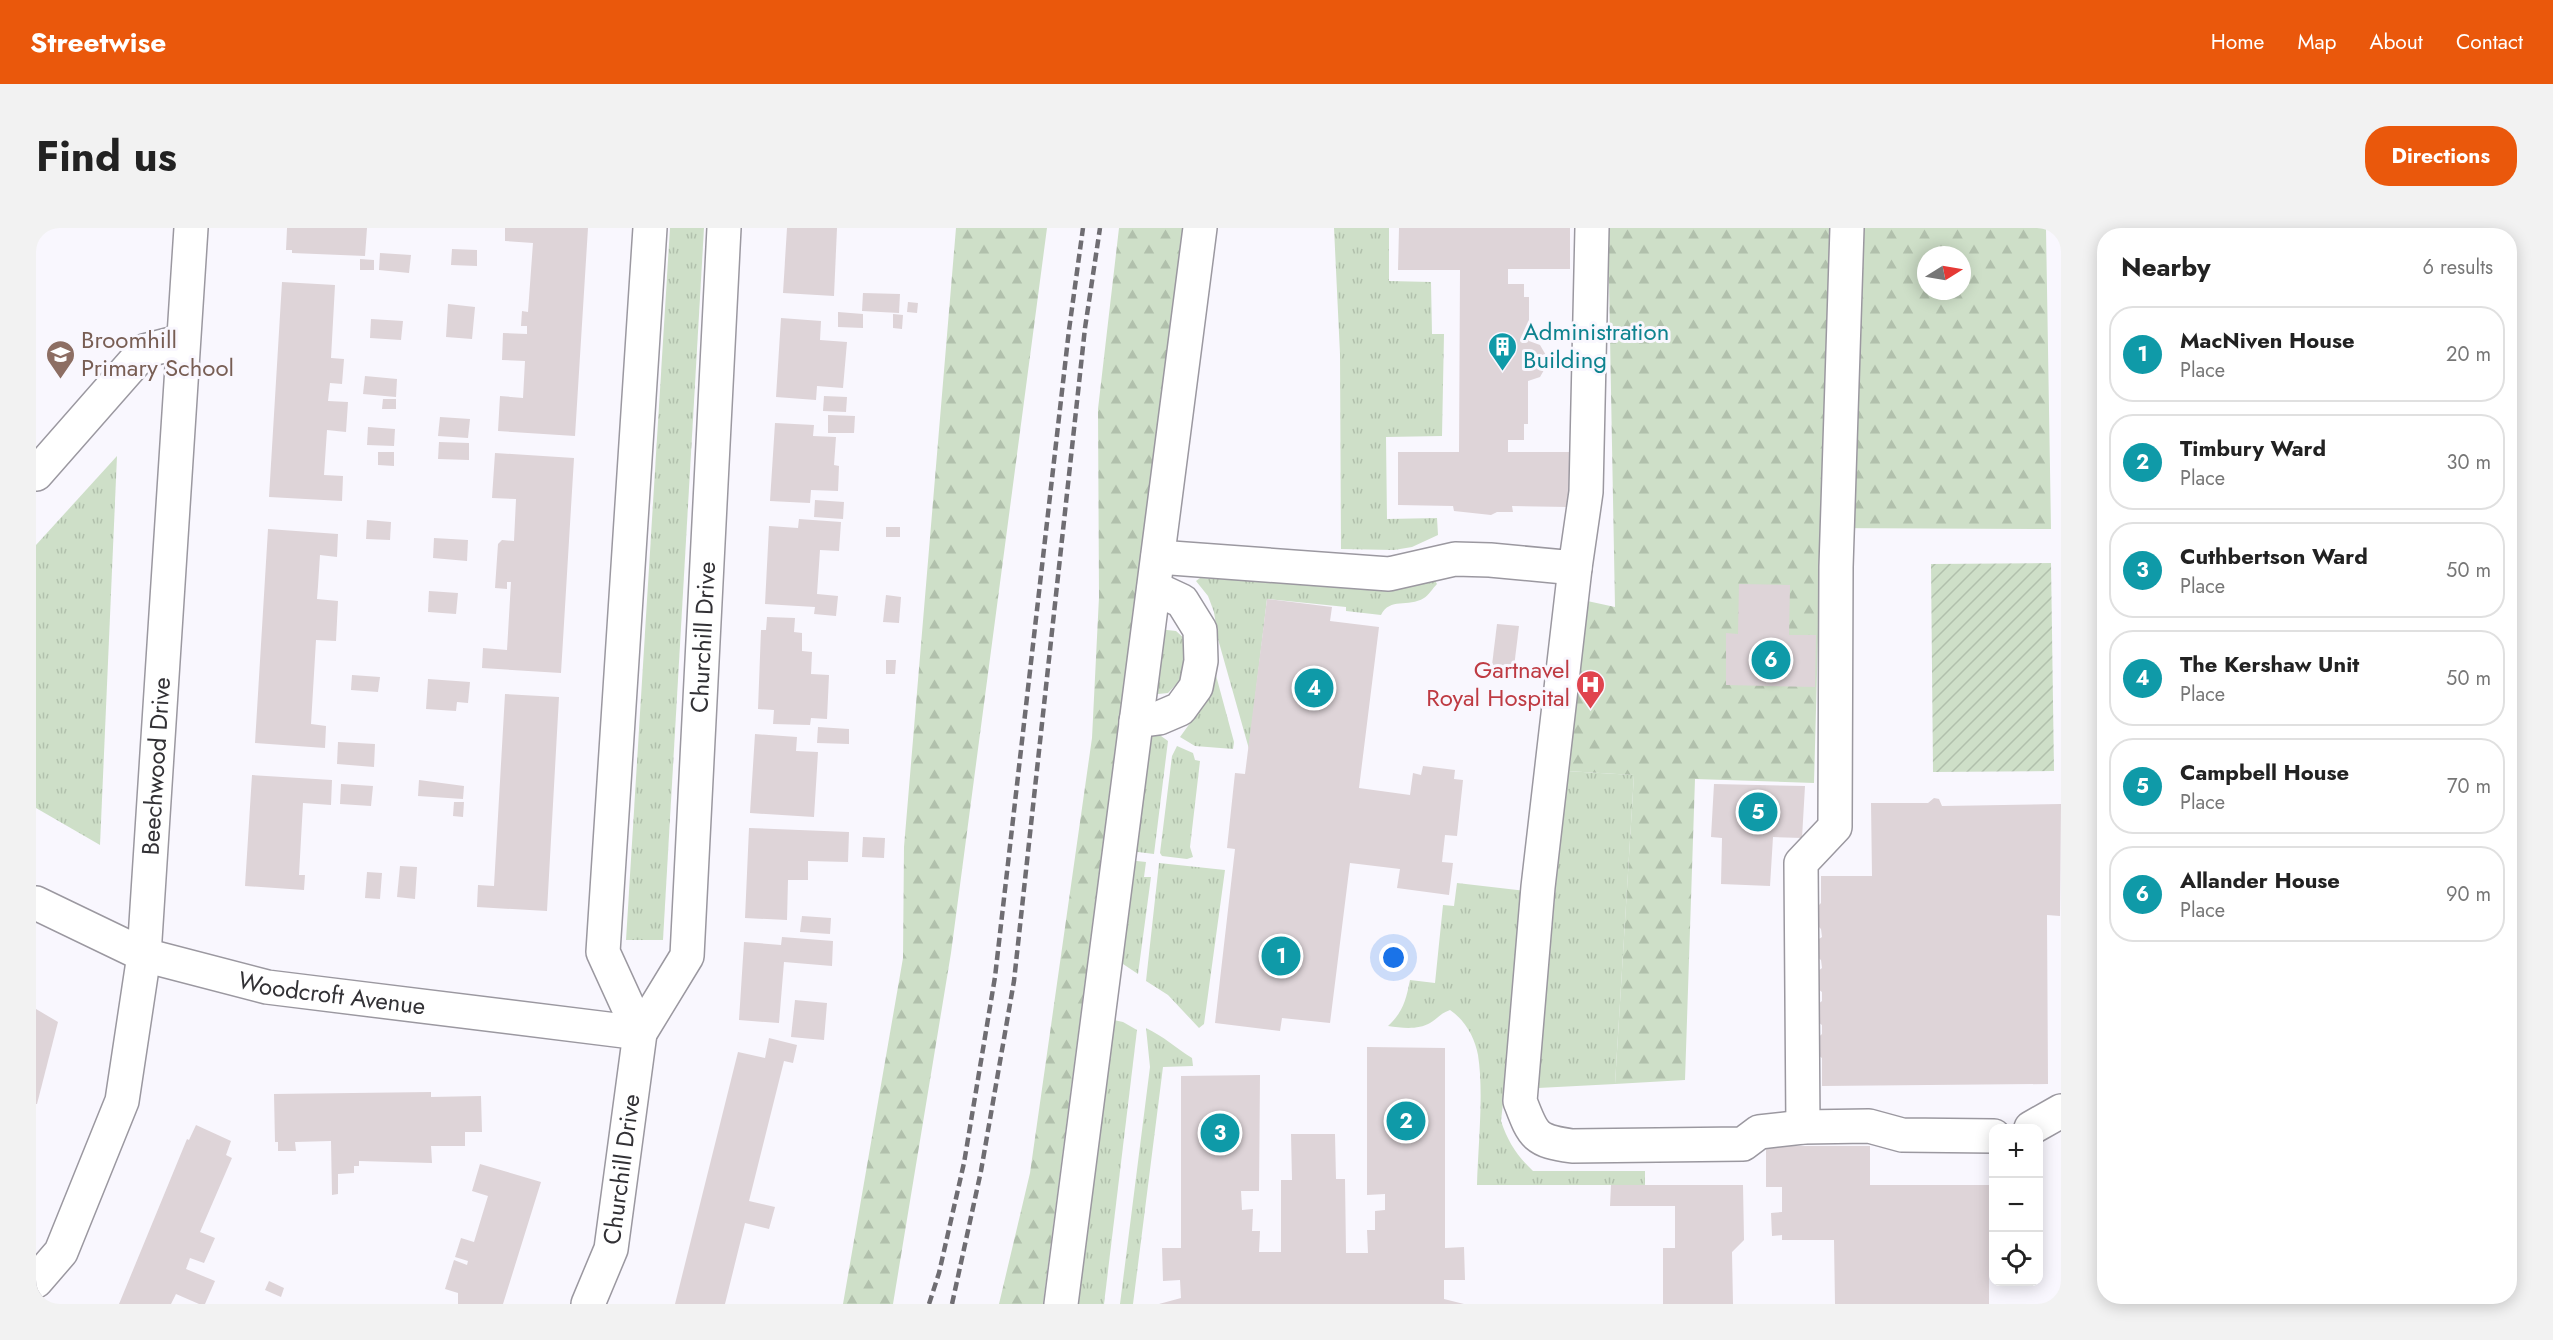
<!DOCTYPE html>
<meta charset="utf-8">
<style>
:root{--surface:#fff;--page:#f2f2f2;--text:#222;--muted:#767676;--line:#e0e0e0;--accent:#ea580c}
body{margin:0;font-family:Jost,sans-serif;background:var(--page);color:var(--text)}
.controls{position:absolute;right:18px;bottom:18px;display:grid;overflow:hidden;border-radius:12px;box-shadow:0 3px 15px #0003}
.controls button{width:54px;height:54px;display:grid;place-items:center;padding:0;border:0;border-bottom:2px solid var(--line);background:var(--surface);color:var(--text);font:30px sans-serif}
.compass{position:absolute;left:1881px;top:18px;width:54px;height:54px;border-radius:50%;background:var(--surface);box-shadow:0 3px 15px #0003;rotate:79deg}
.you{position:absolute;left:1358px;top:730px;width:21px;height:21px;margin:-15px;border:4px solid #fff;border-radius:50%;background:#1a73e8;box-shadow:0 0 0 9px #1a73e833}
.badge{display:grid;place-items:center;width:39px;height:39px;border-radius:50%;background:var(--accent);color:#fff;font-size:20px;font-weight:700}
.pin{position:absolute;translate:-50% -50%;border:3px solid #fff;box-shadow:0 2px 6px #0006}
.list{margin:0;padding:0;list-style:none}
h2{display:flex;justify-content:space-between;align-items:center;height:78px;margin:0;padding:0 24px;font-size:26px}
h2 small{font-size:20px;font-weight:400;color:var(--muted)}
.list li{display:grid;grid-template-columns:39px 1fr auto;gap:18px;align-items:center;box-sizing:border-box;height:96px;margin:0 12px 12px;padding:0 12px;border:2px solid var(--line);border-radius:24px}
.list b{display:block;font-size:22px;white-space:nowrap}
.list p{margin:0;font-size:20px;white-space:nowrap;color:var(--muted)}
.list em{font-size:20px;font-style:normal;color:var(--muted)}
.icon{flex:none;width:33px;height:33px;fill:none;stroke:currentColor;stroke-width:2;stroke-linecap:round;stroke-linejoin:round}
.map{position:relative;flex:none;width:2025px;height:1076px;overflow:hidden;border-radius:24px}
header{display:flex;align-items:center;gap:36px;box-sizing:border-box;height:84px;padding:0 30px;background:var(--accent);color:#fff}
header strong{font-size:28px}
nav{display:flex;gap:33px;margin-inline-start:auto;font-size:21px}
.intro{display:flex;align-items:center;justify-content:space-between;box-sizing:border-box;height:144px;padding:0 36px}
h1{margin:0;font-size:42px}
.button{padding:15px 27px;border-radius:24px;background:var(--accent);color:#fff;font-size:21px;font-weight:700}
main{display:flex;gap:36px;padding:0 36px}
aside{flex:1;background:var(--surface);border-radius:24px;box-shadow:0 3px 15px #0003}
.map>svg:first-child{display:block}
.grass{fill:url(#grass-tufts)}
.forest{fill:url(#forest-firs);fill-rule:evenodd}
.garden{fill:url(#garden-furrows)}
.building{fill:#ded4d8}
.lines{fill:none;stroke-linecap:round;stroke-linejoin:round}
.minor-casing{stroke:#9b98a0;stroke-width:36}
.minor{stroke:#fff;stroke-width:33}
.rail{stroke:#6f6d72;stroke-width:4.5;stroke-dasharray:9 4.5;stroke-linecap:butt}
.labels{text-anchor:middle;stroke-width:6;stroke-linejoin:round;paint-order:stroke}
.culture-label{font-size:24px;fill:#0d838f;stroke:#f9f7fe;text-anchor:start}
.education-label{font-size:24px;fill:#785e54;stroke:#f9f7fe;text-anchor:start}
.street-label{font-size:24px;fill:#323135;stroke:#f9f7fe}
.health-label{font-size:24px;fill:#be3a42;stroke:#f9f7fe;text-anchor:end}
</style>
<header>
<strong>Streetwise</strong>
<nav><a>Home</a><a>Map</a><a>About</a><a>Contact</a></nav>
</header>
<div class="intro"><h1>Find us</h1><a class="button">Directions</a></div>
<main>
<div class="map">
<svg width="2025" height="1076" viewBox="0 0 2025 1076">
<defs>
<pattern id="grass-tufts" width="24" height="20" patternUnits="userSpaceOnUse" patternTransform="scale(1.5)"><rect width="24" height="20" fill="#cedfc8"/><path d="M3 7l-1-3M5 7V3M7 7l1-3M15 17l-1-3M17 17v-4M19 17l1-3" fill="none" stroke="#b1c0ac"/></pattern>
<pattern id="forest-firs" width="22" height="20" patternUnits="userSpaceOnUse" patternTransform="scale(1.5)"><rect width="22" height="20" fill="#cedfc8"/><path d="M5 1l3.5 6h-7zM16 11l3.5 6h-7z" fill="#b1c0ac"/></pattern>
<pattern id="garden-furrows" width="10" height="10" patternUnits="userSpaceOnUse" patternTransform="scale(1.5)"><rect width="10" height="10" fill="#cedfc8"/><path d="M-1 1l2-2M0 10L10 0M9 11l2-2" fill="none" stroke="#b1c0ac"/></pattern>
</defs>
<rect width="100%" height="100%" fill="#f9f7fe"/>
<g class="grass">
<path d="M 634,0 L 668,0 L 627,712 L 590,712 Z"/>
<path d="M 1298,0 L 1353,0 L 1353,53 L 1395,54 L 1396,106 L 1408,106 L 1406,208 L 1350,209 L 1351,291 L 1401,290 L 1402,307 L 1376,319 L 1358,322 L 1305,321 L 1304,126 Z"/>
<path d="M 81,228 L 64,617 L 0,580 L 0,317 Z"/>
<path d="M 1397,349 L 1401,356 C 1397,360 1392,368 1388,370 C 1372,380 1354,369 1345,387 L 1310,383 L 1310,379 L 1231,371 L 1213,521 L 1182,411 L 1178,384 L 1172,368 L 1160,353 L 1164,350 L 1353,360 L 1375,359 Z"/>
<path d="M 1122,401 L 1140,403 L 1149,411 L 1150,446 L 1132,465 L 1112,467 Z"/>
<path d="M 1178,440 L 1198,514 L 1197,521 L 1159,518 L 1144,509 L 1170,473 Z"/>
<path d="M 1121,501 L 1125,508 L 1132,513 L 1118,626 L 1094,623 L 1106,517 Z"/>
<path d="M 1141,518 L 1157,525 L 1159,532 L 1164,533 L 1154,619 L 1157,629 L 1151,631 L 1126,628 L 1124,625 L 1136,528 Z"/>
<path d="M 1530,543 L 1598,547 L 1579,856 L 1502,860 Z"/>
<path d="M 1092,632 L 1110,634 L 1108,649 L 1115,649 L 1102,746 L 1084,734 Z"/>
<path d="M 1123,635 L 1189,642 L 1168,796 L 1163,800 L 1132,767 L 1110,753 Z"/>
<path d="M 1421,655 L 1491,663 L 1465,893 C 1472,914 1481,928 1497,943 L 1609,943 L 1609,957 L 1441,957 C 1442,918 1448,865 1442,827 C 1439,810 1429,792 1414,782 C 1405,785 1402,790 1394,795 C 1382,802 1366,800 1352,798 C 1367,784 1370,772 1374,752 L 1399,755 L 1407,677 L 1418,678 Z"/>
<path d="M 1073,791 L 1087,794 L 1101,802 L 1068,1076 L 1037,1076 Z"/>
<path d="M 1110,800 C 1127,808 1140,820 1156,830 L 1157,838 L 1127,839 L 1097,1076 L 1084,1076 L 1114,839 Z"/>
</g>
<g class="forest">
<path d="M 920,0 L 1011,0 L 915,725 L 857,1076 L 807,1076 L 867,730 L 868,619 Z"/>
<path d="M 1083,0 L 1147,0 L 1007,1076 L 963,1076 L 994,945 L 1056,510 L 1063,369 L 1062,181 Z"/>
<path d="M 1572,0 L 2010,0 L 2015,301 L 1785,300 L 1778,555 L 1659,551 L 1649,852 L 1579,856 L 1598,547 L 1530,543 L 1502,860 L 1472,801 L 1519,366 L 1579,379 ZM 1890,27 L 1926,27 L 1926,63 L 1890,63 Z"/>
</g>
<path class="garden" d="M 2015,335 L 2018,543 L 1897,544 L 1895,336 Z"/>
<g class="building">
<path d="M 251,0 L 331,0 L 329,28 L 256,25 L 256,22 L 250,22 Z"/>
<path d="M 469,0 L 552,0 L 539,208 L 462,203 L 464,168 L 487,170 L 489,133 L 466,132 L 467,105 L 491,106 L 491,98 L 485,98 L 486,83 L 492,84 L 497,15 L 469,13 Z"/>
<path d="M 751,0 L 801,0 L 798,68 L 747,65 Z"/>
<path d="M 1363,0 L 1534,0 L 1534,41 L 1472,41 L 1472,56 L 1488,56 L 1488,69 L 1493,69 L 1493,113 L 1504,117 L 1511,129 L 1512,135 L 1504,149 L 1492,153 L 1492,196 L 1488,196 L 1488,212 L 1472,212 L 1472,224 L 1533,224 L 1533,234 L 1541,233 L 1540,267 L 1533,267 L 1532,279 L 1476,278 L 1477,284 L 1461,284 L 1455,287 L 1418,283 L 1417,278 L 1362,277 L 1362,224 L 1423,224 L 1424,42 L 1362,42 Z"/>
<path d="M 416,21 L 441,22 L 441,38 L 415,37 Z"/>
<path d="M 344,25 L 375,27 L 373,45 L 343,42 Z"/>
<path d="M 324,31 L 338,32 L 338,42 L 324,42 Z"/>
<path d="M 246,54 L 299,57 L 295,130 L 308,131 L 306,156 L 294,155 L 292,173 L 312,174 L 310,204 L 291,202 L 288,247 L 307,248 L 306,273 L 233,269 Z"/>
<path d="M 827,65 L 864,66 L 863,85 L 826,83 Z"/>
<path d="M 872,74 L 882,75 L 881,85 L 871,84 Z"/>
<path d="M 412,76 L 439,79 L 436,111 L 410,109 Z"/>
<path d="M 802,84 L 827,86 L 827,100 L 802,99 Z"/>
<path d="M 857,86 L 867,87 L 866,101 L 857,100 Z"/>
<path d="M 745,90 L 785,93 L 784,112 L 811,114 L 807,160 L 781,158 L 780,172 L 740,169 Z"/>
<path d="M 335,91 L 367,93 L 365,112 L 334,110 Z"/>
<path d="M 329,148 L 361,151 L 360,169 L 327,166 Z"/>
<path d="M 788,168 L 811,169 L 810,184 L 787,183 Z"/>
<path d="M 347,171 L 360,171 L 360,181 L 346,181 Z"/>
<path d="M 792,187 L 819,188 L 818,205 L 792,205 Z"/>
<path d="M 404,189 L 434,191 L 432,210 L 402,208 Z"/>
<path d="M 739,195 L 778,197 L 777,208 L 800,209 L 798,237 L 803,238 L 802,263 L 775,262 L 774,275 L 734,273 Z"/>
<path d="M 332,199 L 359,201 L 358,218 L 331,217 Z"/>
<path d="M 403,214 L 433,215 L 433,232 L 402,231 Z"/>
<path d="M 342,224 L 358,224 L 358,238 L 342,237 Z"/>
<path d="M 459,225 L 538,230 L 525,445 L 446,440 L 447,420 L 471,422 L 475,354 L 471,354 L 471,361 L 459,360 L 462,316 L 466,312 L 478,313 L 480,271 L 456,270 Z"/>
<path d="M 779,272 L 808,274 L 807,291 L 778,289 Z"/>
<path d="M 763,291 L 805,294 L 803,323 L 784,322 L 781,366 L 802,368 L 800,388 L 778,386 L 779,379 L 729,376 L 733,298 L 762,300 Z"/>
<path d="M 331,292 L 355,294 L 354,312 L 330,311 Z"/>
<rect x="850" y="299" width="14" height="10"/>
<path d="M 232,301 L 302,306 L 301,329 L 284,327 L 282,358 L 281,371 L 302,373 L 300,413 L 280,412 L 275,496 L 290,498 L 289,520 L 219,515 Z"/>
<path d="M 398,310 L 432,312 L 431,333 L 397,330 Z"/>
<path d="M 1703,356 L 1754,357 L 1753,407 L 1780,407 L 1779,459 L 1690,457 L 1690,405 L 1702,406 Z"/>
<path d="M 393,363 L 422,365 L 420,386 L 392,384 Z"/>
<path d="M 850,367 L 865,369 L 863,395 L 847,394 Z"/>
<path d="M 1231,371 L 1296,379 L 1294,393 L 1343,399 L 1323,560 L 1374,567 L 1377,545 L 1385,547 L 1387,538 L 1419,542 L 1418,551 L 1427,552 L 1421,608 L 1409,607 L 1406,634 L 1417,635 L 1413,667 L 1361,660 L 1364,641 L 1314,635 L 1294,795 L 1246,790 L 1244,803 L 1179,795 L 1199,621 L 1191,620 L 1199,545 L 1209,546 Z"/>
<path d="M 731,389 L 759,390 L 758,404 L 766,405 L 766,423 L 776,424 L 775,446 L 793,447 L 791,491 L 775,490 L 774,497 L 737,496 L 738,482 L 722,481 L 725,402 L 730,402 Z"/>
<path d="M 1461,396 L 1483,398 L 1478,439 L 1456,437 Z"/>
<path d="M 850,432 L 860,432 L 859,446 L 850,446 Z"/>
<path d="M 316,447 L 344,449 L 342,464 L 315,462 Z"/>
<path d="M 392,451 L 434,454 L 432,475 L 421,474 L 420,483 L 390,481 Z"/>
<path d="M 469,466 L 523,469 L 511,683 L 441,679 L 442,657 L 458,658 Z"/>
<path d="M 782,499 L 813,501 L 813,516 L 781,515 Z"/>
<path d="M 719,506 L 761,509 L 760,523 L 782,524 L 778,589 L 714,585 Z"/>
<path d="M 302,514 L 339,516 L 338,539 L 301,536 Z"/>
<path d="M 216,547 L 296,552 L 295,577 L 267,575 L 263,647 L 269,647 L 268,662 L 209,658 Z"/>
<path d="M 383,552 L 428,558 L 427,571 L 382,568 Z"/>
<path d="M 305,556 L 337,558 L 335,578 L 304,576 Z"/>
<path d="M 1678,556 L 1769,558 L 1766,610 L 1737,609 L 1734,658 L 1685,656 L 1686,610 L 1675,609 Z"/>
<path d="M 1898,570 L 1903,571 L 1906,578 L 2025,576 L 2024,688 L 2011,687 L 2012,856 L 1786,858 L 1786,830 L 1779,825 L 1779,812 L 1786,806 L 1786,797 L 1779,792 L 1778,779 L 1786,773 L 1786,764 L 1779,759 L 1778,746 L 1786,740 L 1785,732 L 1779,727 L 1778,714 L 1786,709 L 1785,701 L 1778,694 L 1778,682 L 1785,675 L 1785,648 L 1836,648 L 1835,575 L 1892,575 Z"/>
<path d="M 418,574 L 428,574 L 427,589 L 417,588 Z"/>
<path d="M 713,600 L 813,604 L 812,634 L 772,633 L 772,652 L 752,652 L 751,692 L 709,690 Z"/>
<path d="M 827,609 L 849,610 L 848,630 L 826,629 Z"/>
<path d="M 364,638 L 381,639 L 379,671 L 361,669 Z"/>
<path d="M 331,644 L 346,645 L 344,671 L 329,670 Z"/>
<path d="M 766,688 L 795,690 L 794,706 L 764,704 Z"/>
<path d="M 746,709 L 797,713 L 796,738 L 748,734 L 743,795 L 703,792 L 708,714 L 745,717 Z"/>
<path d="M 759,772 L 791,775 L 788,812 L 755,809 Z"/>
<path d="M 0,781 L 22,794 L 1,876 L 0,876 Z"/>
<path d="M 733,810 L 761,817 L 757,835 L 748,833 L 713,973 L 739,979 L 733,1001 L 709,995 L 689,1076 L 639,1076 L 702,824 L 729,830 Z"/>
<path d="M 1331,819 L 1409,820 L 1409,1020 L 1428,1019 L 1429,1052 L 1408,1052 L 1408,1071 L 1428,1076 L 1123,1076 L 1145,1070 L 1144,1052 L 1127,1053 L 1126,1020 L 1145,1020 L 1145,848 L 1224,847 L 1223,963 L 1205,963 L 1206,982 L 1217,981 L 1216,1003 L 1224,1003 L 1223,1024 L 1245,1024 L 1245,952 L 1256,952 L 1255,906 L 1299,906 L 1300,951 L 1309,951 L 1310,1025 L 1332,1025 L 1331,1002 L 1339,1002 L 1339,983 L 1349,982 L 1349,966 L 1331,967 Z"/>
<path d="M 395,864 L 395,869 L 445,868 L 446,904 L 429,904 L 429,918 L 395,918 L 396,935 L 323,933 L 323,938 L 318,938 L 318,945 L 302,946 L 302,966 L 296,967 L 295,913 L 259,914 L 260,923 L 242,923 L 242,914 L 239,914 L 238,866 Z"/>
<path d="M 160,897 L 195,913 L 190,927 L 196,930 L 164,1004 L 179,1010 L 168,1035 L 154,1030 L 150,1041 L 179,1053 L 169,1076 L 163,1076 L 140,1066 L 135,1076 L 83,1076 L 151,911 L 153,912 Z"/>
<path d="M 1730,918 L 1834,918 L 1834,957 L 1958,957 L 1958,1016 L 1953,1016 L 1953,1076 L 1799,1076 L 1798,1012 L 1746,1012 L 1746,1007 L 1736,1008 L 1735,985 L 1746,984 L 1746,959 L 1730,959 Z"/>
<path d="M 444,936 L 505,954 L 467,1076 L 422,1076 L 422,1065 L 409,1061 L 418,1032 L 431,1037 L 432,1033 L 419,1029 L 425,1010 L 438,1014 L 452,968 L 436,963 Z"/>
<path d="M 1575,957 L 1707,957 L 1708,1012 L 1696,1024 L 1697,1076 L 1627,1076 L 1627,1020 L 1639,1020 L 1639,978 L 1574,978 Z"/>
<path d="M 233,1053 L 248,1060 L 245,1069 L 229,1062 Z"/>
</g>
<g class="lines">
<defs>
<g id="minor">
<path d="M 0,246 L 108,123 L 147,113"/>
<path d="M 1122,329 L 1353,346 L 1419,331 L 1454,332 L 1539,340 L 1550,264 L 1556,0"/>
<path d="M 1539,340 L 1502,659 L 1484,873 C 1497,907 1498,913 1536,918 L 1707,916 L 1723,904 L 1767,899 L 1833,898 L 1866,907 L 1958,908"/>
<path d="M 1100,493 L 1123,490 L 1144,481 L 1160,459 L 1165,433 L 1164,402 L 1146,373 L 1118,360"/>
<path id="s1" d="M 0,675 L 108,727 L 231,759 L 604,805"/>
<path d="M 604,805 L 567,724 L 614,0"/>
<path d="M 1767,899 L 1765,635 L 1799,599 L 1800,339 L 1811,0"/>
<path d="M 1995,900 L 2025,883"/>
<path id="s2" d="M 0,1053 L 25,1024 L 86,873 L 108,727 L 155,0"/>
<path id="s3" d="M 552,1076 L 575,1021 L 604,805 L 651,728 L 688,0"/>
<path d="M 1025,1076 L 1164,0"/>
</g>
</defs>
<use href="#minor" class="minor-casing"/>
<use href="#minor" class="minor"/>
<g class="rail">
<path d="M 893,1076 L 903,1045 L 928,935 L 959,749 L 1033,102 L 1047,0"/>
<path d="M 916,1076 L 945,943 L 978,753 L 1049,100 L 1064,0"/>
</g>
</g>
<defs>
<symbol id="building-pin" viewBox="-11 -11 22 30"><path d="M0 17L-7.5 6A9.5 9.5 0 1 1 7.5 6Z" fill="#0f9aa8" stroke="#f9f7fe"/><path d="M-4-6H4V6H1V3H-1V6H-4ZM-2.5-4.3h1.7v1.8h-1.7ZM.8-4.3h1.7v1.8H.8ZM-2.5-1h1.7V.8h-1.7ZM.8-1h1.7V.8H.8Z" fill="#fff"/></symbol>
<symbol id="school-pin" viewBox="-11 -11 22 30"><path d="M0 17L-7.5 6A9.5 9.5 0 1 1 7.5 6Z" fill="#8d6e63" stroke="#f9f7fe"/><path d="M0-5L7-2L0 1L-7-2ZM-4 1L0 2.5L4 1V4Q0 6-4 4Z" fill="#fff"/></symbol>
<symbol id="hospital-pin" viewBox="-11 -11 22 30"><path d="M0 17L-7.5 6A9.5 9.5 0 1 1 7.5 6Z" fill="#e0444e" stroke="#f9f7fe"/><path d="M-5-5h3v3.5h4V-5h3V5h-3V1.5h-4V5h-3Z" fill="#fff"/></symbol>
</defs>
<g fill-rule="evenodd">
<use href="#building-pin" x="1450" y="102" width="33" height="45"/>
<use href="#school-pin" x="8" y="110" width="33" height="45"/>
<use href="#hospital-pin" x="1538" y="440" width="33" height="45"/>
</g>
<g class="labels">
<g class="culture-label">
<text x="1487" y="112">Administration<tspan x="1487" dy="28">Building</tspan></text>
</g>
<g class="education-label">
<text x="45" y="120">Broomhill<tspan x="45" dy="28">Primary School</tspan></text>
</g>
<g class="street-label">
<text dy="8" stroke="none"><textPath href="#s3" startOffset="687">Churchill Drive</textPath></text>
<text dy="8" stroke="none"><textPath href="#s2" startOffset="538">Beechwood Drive</textPath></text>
<text dy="8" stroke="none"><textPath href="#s1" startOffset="312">Woodcroft Avenue</textPath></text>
<text dy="8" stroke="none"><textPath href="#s3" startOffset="140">Churchill Drive</textPath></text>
</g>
<g class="health-label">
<text x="1534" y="450">Gartnavel<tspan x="1534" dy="28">Royal Hospital</tspan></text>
</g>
</g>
</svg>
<div class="controls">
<button>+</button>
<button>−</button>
<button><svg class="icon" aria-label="locate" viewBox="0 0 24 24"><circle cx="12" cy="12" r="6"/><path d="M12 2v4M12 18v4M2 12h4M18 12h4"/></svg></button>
</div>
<svg class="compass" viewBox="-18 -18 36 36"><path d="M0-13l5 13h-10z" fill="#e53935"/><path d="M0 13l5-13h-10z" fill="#767676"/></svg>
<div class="you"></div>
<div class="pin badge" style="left:1245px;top:728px;background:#0f9aa8">1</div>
<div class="pin badge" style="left:1370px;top:893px;background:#0f9aa8">2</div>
<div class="pin badge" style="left:1184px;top:905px;background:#0f9aa8">3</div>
<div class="pin badge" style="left:1278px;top:460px;background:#0f9aa8">4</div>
<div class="pin badge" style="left:1722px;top:584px;background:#0f9aa8">5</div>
<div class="pin badge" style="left:1735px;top:432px;background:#0f9aa8">6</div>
</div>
<aside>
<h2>Nearby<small>6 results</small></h2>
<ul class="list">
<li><span class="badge" style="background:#0f9aa8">1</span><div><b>MacNiven House</b><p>Place</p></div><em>20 m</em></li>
<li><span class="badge" style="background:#0f9aa8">2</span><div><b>Timbury Ward</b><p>Place</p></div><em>30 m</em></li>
<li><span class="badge" style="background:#0f9aa8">3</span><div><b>Cuthbertson Ward</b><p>Place</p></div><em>50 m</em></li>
<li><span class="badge" style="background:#0f9aa8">4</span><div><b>The Kershaw Unit</b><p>Place</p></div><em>50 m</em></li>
<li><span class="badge" style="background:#0f9aa8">5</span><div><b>Campbell House</b><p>Place</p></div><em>70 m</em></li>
<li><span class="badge" style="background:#0f9aa8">6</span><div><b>Allander House</b><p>Place</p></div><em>90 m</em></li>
</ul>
</aside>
</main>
